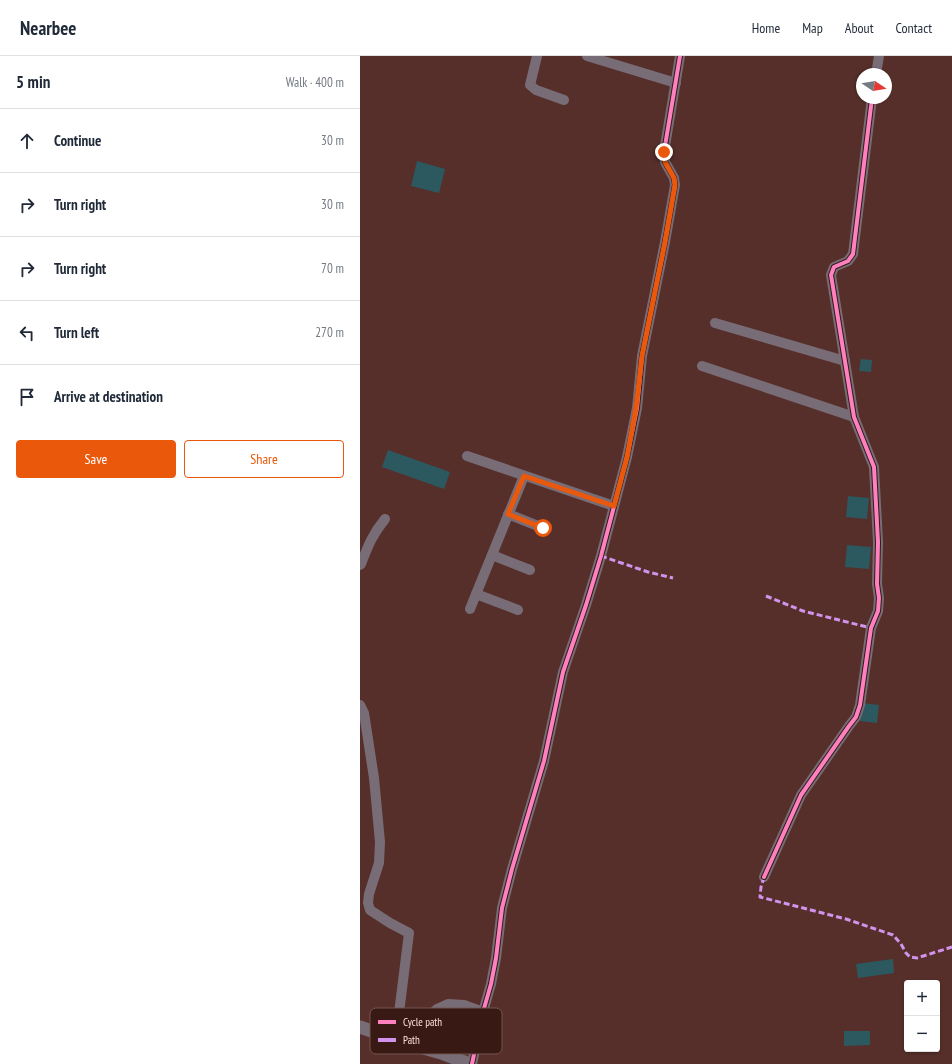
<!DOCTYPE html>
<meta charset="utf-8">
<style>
:root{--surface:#fff;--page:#f2f2f3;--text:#1f2937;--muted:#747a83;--line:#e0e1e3;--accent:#ea580c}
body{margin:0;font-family:"PT Sans Narrow",sans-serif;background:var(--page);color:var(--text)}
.controls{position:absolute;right:12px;bottom:12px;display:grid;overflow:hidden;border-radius:4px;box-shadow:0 1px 3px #0004}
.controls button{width:36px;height:36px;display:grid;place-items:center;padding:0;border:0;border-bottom:1px solid var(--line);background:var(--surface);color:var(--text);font:20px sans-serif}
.compass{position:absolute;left:496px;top:12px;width:36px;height:36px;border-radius:50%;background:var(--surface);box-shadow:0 1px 3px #0004;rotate:102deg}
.stop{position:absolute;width:12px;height:12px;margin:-9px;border:3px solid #ea580c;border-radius:50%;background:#fff}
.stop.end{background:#ea580c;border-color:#fff;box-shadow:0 1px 4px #0008}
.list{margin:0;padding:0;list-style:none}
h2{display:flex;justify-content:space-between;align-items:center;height:52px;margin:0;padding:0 16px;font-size:17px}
h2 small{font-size:13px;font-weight:400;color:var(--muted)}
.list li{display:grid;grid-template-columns:26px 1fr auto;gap:12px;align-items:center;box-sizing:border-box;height:64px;padding:0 16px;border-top:1px solid var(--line)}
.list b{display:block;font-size:15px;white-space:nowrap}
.list em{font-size:13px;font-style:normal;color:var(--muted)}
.actions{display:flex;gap:8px;padding:12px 16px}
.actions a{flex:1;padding:9px 0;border:1px solid var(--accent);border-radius:4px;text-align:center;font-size:14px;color:var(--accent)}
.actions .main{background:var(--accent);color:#fff}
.icon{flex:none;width:22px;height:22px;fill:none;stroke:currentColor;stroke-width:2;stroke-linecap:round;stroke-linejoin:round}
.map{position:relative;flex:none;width:592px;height:1008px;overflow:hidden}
header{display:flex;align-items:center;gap:24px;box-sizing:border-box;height:56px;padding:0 20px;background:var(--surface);border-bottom:1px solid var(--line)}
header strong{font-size:19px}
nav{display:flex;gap:22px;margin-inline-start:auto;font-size:14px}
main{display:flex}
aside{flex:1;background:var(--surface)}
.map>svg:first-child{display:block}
.water{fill:#2c5860}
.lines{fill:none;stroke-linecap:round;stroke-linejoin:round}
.minor{stroke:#786c77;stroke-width:10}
.tertiary{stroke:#786c77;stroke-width:13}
.quiet{stroke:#d193ec;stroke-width:3;stroke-dasharray:6 3;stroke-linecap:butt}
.cycleway-casing{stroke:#391914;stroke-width:6}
.cycleway{stroke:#ff80c0;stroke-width:4}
.route{stroke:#ea580c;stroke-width:5}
.key{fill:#391914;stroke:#73544f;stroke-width:1}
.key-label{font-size:11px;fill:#fbdfda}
</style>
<header>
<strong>Nearbee</strong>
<nav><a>Home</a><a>Map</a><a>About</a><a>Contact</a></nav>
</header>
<main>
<aside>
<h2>5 min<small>Walk · 400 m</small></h2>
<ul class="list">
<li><svg class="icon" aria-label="ahead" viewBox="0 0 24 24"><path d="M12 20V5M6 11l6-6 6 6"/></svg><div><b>Continue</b></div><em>30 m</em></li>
<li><svg class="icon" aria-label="right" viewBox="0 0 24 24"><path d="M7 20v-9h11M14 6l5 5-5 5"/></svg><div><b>Turn right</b></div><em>30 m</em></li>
<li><svg class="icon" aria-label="right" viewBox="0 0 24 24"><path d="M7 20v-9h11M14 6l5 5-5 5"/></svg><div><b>Turn right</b></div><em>70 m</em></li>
<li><svg class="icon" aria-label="left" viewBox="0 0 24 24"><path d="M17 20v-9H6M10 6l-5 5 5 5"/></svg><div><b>Turn left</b></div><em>270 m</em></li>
<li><svg class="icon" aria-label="arrive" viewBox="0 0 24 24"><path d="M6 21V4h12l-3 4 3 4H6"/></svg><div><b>Arrive at destination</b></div></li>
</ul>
<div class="actions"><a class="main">Save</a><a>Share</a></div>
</aside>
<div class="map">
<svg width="592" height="1008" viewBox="0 0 592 1008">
<rect width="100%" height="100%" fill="#562f2a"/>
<g class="water">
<path d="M 57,105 L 85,113 L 79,137 L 51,130 Z"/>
<path d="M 501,303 L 512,304 L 511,316 L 499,315 Z"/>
<path d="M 28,394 L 90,416 L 84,433 L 22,411 Z"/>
<path d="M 488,440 L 509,442 L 507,463 L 486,461 Z"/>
<path d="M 487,489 L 511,491 L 509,513 L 485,511 Z"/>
<path d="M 502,647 L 519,649 L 517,667 L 500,665 Z"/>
<path d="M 533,903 L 534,917 L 498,922 L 496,908 Z"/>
<path d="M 484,975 L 510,975 L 510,989 L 484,990 Z"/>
</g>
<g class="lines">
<g class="minor">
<path d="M 177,0 L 170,29 L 176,34 L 204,44"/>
<path d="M 227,0 L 316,27"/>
<path d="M 516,18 L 519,0"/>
<path d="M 355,267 L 485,305"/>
<path d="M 342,310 L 494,361"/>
<path d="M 107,400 L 254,450"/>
<path d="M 148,458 L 183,472"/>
<path d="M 132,499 L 170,514"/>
<path d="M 0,509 L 1,508 C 8,490 12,479 25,463"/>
<path d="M 116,538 L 158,554"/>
<path d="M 110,553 L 164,420"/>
<path d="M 0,649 L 4,657 L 14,722 L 20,786 L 19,807 L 9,838 L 8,847 L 10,854 L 30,867 L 49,877 L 39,957 L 46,987"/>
<path d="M 404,821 L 441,739 L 489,670 L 496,661 L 500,649 L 511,572 L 518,555 L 519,542 L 517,528 L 518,486 L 514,411 L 494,361 L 471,219 L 474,211 L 488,205 L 493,198 L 512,42"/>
<path d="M 46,987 L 52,975 L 77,953 L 88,948 L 104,949 L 123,956"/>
<path d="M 112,1008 L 123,956 L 131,928 L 136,902 L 142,852 L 152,813 L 184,705 L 203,616 L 226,549 L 241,500 L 267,401 L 277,352 L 282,300 L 305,186 L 315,129 L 314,122 L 305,106 L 304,96 L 320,0"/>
</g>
<path class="tertiary" d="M 0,971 L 46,987 L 81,997 L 110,1008"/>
<g class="quiet">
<path d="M 241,500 L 288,516 L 313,522"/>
<path d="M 406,540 L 443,555 L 511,572"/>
<path d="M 404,821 L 401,831 L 400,841 L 486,863 L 533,879 L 541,888 L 546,897 L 550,901 L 557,902 L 592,891"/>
</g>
<defs>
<g id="cycleway">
<path d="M 404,821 L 441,739 L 489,670 L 496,661 L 500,649 L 511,572 L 518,555 L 519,542 L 517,528 L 518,486 L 514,411 L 494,361 L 471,219 L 474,211 L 488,205 L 493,198 L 512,42"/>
<path d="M 112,1008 L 123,956 L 131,928 L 136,902 L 142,852 L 152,813 L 184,705 L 203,616 L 226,549 L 241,500 L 267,401 L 277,352 L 282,300 L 305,186 L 315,129 L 314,122 L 305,106 L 304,96 L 320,0"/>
</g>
</defs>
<use href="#cycleway" class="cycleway-casing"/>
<use href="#cycleway" class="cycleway"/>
</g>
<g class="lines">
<path class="route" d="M 183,472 L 148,458 L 164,420 L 254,450 L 267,401 L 276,352 L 282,300 L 305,186 L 315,129 L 314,122 L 305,106 L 304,96"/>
</g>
<rect x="10" y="952" width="132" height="46" rx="6" class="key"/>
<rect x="18" y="964" width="18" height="4" fill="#ff80c0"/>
<rect x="18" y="982" width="18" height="4" fill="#d193ec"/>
<g class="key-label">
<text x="43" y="970">Cycle path</text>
<text x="43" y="988">Path</text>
</g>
</svg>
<div class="controls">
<button>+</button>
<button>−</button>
</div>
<svg class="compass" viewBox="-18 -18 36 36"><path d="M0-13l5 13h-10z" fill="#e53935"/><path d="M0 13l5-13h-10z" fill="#747a83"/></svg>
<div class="stop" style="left:183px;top:472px"></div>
<div class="stop end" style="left:304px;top:96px"></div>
</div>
</main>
